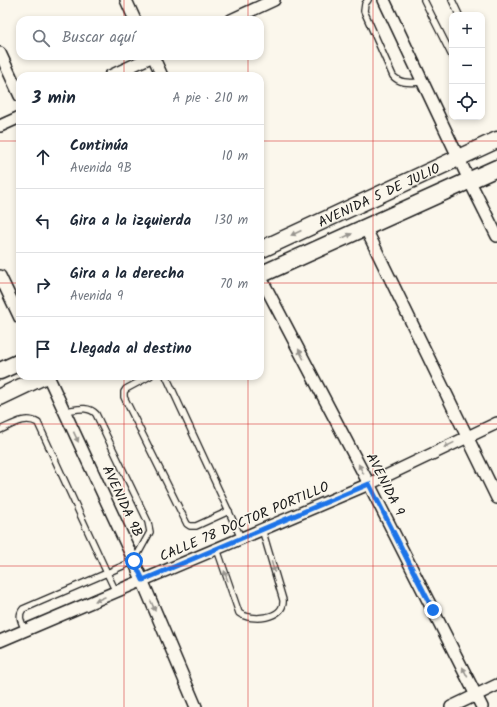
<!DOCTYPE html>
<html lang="es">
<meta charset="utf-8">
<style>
:root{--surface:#fff;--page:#f6f6f7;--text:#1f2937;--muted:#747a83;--line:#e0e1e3}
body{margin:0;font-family:Kalam,sans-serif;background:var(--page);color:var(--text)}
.controls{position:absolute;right:12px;top:12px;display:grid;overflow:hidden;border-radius:8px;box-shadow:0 2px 6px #0003}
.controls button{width:36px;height:36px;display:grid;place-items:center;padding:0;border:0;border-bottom:1px solid var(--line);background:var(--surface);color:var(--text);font:20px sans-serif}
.stop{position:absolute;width:12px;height:12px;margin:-9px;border:3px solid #1a73e8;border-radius:50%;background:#fff}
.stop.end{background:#1a73e8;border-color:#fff;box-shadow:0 1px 4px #0008}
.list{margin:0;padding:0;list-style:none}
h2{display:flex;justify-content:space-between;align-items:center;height:52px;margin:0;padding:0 16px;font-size:17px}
h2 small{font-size:13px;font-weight:400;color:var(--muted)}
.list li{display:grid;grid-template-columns:26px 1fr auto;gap:12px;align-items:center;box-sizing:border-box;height:64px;padding:0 16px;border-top:1px solid var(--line)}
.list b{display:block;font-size:15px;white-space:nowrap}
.list p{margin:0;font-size:13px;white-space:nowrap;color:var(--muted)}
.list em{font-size:13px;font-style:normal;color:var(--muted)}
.icon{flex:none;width:22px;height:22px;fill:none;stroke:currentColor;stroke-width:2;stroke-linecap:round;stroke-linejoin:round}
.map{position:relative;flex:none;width:497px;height:707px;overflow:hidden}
.search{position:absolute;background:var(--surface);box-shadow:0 2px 6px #0003;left:16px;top:16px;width:248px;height:44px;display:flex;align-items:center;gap:10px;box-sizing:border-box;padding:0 14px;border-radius:12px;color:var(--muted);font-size:15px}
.panel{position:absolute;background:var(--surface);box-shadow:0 2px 6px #0003;left:16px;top:72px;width:248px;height:308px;border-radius:12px}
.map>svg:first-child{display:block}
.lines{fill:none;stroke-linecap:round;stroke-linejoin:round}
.service-casing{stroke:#1c1c1c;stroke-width:8}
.minor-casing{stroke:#1c1c1c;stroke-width:14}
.secondary-casing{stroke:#1c1c1c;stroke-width:19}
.service{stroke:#fbf7ec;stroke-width:5.5}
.minor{stroke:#fbf7ec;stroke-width:11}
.secondary{stroke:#fbf7ec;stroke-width:16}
.oneway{fill:#97948e}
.route{stroke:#1a73e8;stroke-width:5}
.grid{fill:none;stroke:#d62828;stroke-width:1;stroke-opacity:0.55}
.labels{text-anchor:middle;stroke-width:3;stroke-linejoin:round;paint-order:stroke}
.street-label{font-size:14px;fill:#1c1c1c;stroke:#fbf7ec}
</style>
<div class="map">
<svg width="497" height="707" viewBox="0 0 497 707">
<rect width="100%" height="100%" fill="#fbf7ec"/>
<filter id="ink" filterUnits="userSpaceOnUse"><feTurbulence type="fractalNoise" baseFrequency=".025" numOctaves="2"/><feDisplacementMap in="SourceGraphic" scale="8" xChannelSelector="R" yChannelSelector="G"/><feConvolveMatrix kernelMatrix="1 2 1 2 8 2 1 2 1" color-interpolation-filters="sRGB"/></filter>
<g filter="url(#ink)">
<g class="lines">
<defs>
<g id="service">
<path d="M 368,0 L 365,4 L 364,11 L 393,76 C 401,85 413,82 423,82"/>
<path d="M 424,0 L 452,56"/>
<path d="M 452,0 L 459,15"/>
<path d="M 150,376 L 126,389 L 124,392 L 124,397 L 187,524 L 190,526 L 196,526 L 229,511"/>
<path d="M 166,376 L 241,538"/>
<path d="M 0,430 C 12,425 25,415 38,423 L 107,573 L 134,561 L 150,532 L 148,522 L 96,414 C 88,405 75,410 64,411"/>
<path d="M 217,549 L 239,613 C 251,622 285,619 283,600 L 262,529"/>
<path d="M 25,630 C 22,623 17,616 23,609 L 107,573 L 116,592"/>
</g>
<g id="minor">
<path d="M 126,0 L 135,20"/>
<path d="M 384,0 L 469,180 L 497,236"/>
<path d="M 231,20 L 274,0"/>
<path d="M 0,53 L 20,96"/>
<path d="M 153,56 L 162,76"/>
<path d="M 110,76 L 153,56"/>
<path d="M 0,126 L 20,117"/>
<path d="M 365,227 L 497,498"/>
<path d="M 0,276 L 20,318"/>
<path d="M 260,276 L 369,484 L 482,707"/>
<path d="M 48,376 L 134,561 L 196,707"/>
<path d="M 0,641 L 369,484 L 497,423"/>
<path d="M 451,707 L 497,685"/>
</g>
<g id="secondary">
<path id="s1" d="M 260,250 L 497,140"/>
<path d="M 260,275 L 497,168"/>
<path d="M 0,371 L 20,362"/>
<path d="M 0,397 L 44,376"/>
</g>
</defs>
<use href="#service" class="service-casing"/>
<use href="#minor" class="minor-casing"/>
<use href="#secondary" class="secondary-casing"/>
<use href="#service" class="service"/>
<use href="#minor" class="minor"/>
<use href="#secondary" class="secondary"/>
</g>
<defs><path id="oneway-solid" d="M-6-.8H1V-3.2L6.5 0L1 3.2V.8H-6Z"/></defs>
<g class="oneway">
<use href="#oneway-solid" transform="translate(296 233) rotate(155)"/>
<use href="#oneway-solid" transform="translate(347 236) rotate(-24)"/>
<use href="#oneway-solid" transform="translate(301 354) rotate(-118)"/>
<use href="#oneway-solid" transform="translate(76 437) rotate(65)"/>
<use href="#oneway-solid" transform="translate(449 445) rotate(154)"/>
<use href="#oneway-solid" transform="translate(361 469) rotate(-118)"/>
<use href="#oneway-solid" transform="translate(273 567) rotate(74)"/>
<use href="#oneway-solid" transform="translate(226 576) rotate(-109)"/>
<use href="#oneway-solid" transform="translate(100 599) rotate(157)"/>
<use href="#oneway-solid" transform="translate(153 606) rotate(67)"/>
<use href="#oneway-solid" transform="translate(465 672) rotate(-117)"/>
</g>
</g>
<g class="lines" filter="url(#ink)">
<path class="route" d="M 134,561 L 143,580 L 369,484 L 433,610"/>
</g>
<path class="grid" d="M 124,0 L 124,20M 248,0 L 248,20M 373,0 L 373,707M 124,56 L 124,76M 248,56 L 248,76M 0,141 L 20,141M 260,141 L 497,141M 0,283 L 20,283M 260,283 L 497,283M 124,376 L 124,707M 248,376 L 248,707M 0,424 L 497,424M 0,566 L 497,566"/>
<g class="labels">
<g class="street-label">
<text dy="5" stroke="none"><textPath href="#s1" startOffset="131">AVENIDA 5 DE JULIO</textPath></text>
<text transform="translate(386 484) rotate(63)" y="5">AVENIDA 9</text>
<text transform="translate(123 501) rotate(65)" y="5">AVENIDA 9B</text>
<text transform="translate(244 521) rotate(-23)" y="5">CALLE 78 DOCTOR PORTILLO</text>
</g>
</g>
</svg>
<div class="controls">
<button>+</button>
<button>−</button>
<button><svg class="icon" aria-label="locate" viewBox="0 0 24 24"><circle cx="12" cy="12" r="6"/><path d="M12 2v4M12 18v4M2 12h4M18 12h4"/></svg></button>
</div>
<div class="stop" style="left:134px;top:561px"></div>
<div class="stop end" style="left:433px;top:610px"></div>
<div class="search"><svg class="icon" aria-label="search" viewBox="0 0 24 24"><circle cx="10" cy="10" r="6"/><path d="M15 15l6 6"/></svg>Buscar aquí</div>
<section class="panel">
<h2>3 min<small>A pie · 210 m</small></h2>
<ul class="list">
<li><svg class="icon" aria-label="ahead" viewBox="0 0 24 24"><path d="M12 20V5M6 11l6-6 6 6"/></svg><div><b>Continúa</b><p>Avenida 9B</p></div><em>10 m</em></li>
<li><svg class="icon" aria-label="left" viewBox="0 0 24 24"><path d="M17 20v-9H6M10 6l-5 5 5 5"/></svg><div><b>Gira a la izquierda</b></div><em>130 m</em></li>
<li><svg class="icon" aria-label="right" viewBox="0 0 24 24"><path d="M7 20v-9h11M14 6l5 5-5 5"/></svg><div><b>Gira a la derecha</b><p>Avenida 9</p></div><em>70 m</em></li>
<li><svg class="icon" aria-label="arrive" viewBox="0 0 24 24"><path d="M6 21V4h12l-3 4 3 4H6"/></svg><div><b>Llegada al destino</b></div></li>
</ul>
</section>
</div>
